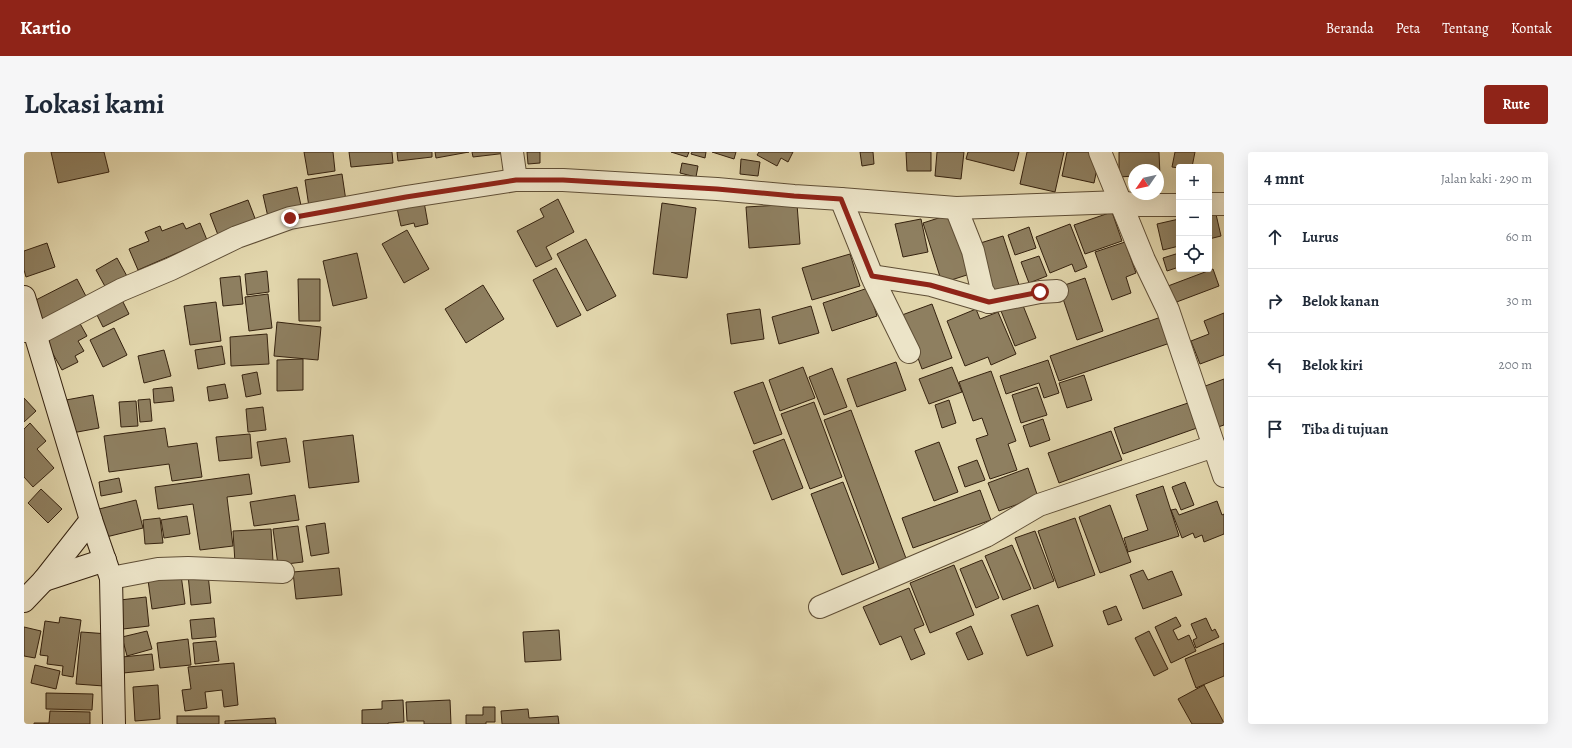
<!DOCTYPE html>
<html lang="id">
<meta charset="utf-8">
<style>
:root{--surface:#fff;--page:#f6f6f7;--text:#1f2937;--muted:#747a83;--line:#e0e1e3;--accent:#8f2418}
body{margin:0;font-family:Alegreya,serif;background:var(--page);color:var(--text)}
.controls{position:absolute;right:12px;top:12px;display:grid;overflow:hidden;border-radius:4px;box-shadow:0 4px 16px #0002}
.controls button{width:36px;height:36px;display:grid;place-items:center;padding:0;border:0;border-bottom:1px solid var(--line);background:var(--surface);color:var(--text);font:20px sans-serif}
.compass{position:absolute;left:1104px;top:12px;width:36px;height:36px;border-radius:50%;background:var(--surface);box-shadow:0 4px 16px #0002;rotate:236deg}
.stop{position:absolute;width:12px;height:12px;margin:-9px;border:3px solid #8f2418;border-radius:50%;background:#fff}
.stop.end{background:#8f2418;border-color:#fff;box-shadow:0 1px 4px #0008}
.list{margin:0;padding:0;list-style:none}
h2{display:flex;justify-content:space-between;align-items:center;height:52px;margin:0;padding:0 16px;font-size:17px}
h2 small{font-size:13px;font-weight:400;color:var(--muted)}
.list li{display:grid;grid-template-columns:26px 1fr auto;gap:12px;align-items:center;box-sizing:border-box;height:64px;padding:0 16px;border-top:1px solid var(--line)}
.list b{display:block;font-size:15px;white-space:nowrap}
.list em{font-size:13px;font-style:normal;color:var(--muted)}
.icon{flex:none;width:22px;height:22px;fill:none;stroke:currentColor;stroke-width:2;stroke-linecap:round;stroke-linejoin:round}
.map{position:relative;flex:none;width:1200px;height:572px;overflow:hidden;border-radius:4px}
header{display:flex;align-items:center;gap:24px;box-sizing:border-box;height:56px;padding:0 20px;background:var(--accent);color:#fff}
header strong{font-size:19px}
nav{display:flex;gap:22px;margin-inline-start:auto;font-size:14px}
.intro{display:flex;align-items:center;justify-content:space-between;box-sizing:border-box;height:96px;padding:0 24px}
h1{margin:0;font-size:28px}
.button{padding:10px 18px;border-radius:4px;background:var(--accent);color:#fff;font-size:14px;font-weight:700}
main{display:flex;gap:24px;padding:0 24px}
aside{flex:1;background:var(--surface);border-radius:4px;box-shadow:0 4px 16px #0002}
.map>svg:first-child{display:block}
.building{fill:#8e7f60;stroke:#35220f}
.lines{fill:none;stroke-linecap:round;stroke-linejoin:round}
.street-casing{stroke:#604f36;stroke-width:24}
.secondary-casing{stroke:#35220f;stroke-width:24}
.street{stroke:#ece4c8;stroke-width:22}
.secondary{stroke:#ece4c8;stroke-width:22}
.route{stroke:#8f2418;stroke-width:5}
</style>
<header>
<strong>Kartio</strong>
<nav><a>Beranda</a><a>Peta</a><a>Tentang</a><a>Kontak</a></nav>
</header>
<div class="intro"><h1>Lokasi kami</h1><a class="button">Rute</a></div>
<main>
<div class="map">
<svg width="1200" height="572" viewBox="0 0 1200 572">
<rect width="100%" height="100%" fill="#e1d5ab"/>
<filter id="stains"><feTurbulence type="fractalNoise" baseFrequency=".005" numOctaves="4"/><feColorMatrix values="0 0 0 0 .2 0 0 0 0 .09 0 0 0 0 .02 0 0 0 .5 -.17"/></filter>
<radialGradient id="worn" r=".72"><stop offset=".6" stop-color="#630" stop-opacity="0"/><stop offset="1" stop-color="#630" stop-opacity=".3"/></radialGradient>
<g class="building">
<path d="M 27,0 L 80,0 L 85,20 L 34,31 Z"/>
<path d="M 280,0 L 309,0 L 311,19 L 284,23 Z"/>
<path d="M 325,0 L 368,0 L 369,11 L 327,15 Z"/>
<path d="M 373,0 L 408,0 L 408,5 L 374,9 Z"/>
<path d="M 411,0 L 445,0 L 412,6 Z"/>
<path d="M 448,0 L 483,0 L 483,1 L 449,5 Z"/>
<path d="M 503,0 L 516,0 L 516,11 L 504,12 Z"/>
<path d="M 647,0 L 665,0 L 663,5 Z"/>
<path d="M 668,0 L 682,0 L 681,6 L 667,2 Z"/>
<path d="M 688,0 L 712,0 L 710,7 Z"/>
<path d="M 735,0 L 769,0 L 764,10 L 757,6 L 753,14 L 733,3 Z"/>
<path d="M 836,0 L 849,0 L 850,12 L 838,14 Z"/>
<path d="M 882,0 L 907,0 L 907,19 L 883,19 Z"/>
<path d="M 913,0 L 940,0 L 937,27 L 911,24 Z"/>
<path d="M 944,0 L 995,0 L 990,19 L 942,7 Z"/>
<path d="M 1003,0 L 1040,0 L 1031,40 L 996,32 Z"/>
<path d="M 1043,0 L 1069,0 L 1075,7 L 1070,31 L 1038,24 Z"/>
<path d="M 1095,0 L 1135,0 L 1136,24 L 1134,24 L 1134,18 L 1110,18 L 1110,24 L 1095,25 Z"/>
<path d="M 1151,0 L 1171,0 L 1168,15 L 1155,15 L 1155,16 L 1148,15 Z"/>
<path d="M 717,7 L 736,10 L 734,24 L 716,22 Z"/>
<path d="M 658,11 L 674,14 L 672,25 L 656,21 Z"/>
<path d="M 318,22 L 322,49 L 285,55 L 281,28 Z"/>
<path d="M 273,35 L 278,58 L 244,65 L 239,43 Z"/>
<path d="M 534,47 L 550,80 L 522,95 L 528,107 L 512,115 L 493,79 L 520,65 L 516,57 Z"/>
<path d="M 224,48 L 232,69 L 194,83 L 186,62 Z"/>
<path d="M 400,50 L 404,72 L 391,75 L 390,71 L 377,74 L 373,56 Z"/>
<path d="M 638,51 L 672,56 L 663,126 L 629,122 Z"/>
<path d="M 773,52 L 776,92 L 725,96 L 722,55 Z"/>
<path d="M 1191,58 L 1197,84 L 1185,87 L 1185,59 Z"/>
<path d="M 1088,60 L 1098,89 L 1061,102 L 1050,73 Z"/>
<path d="M 930,61 L 949,121 L 918,131 L 899,71 Z"/>
<path d="M 897,67 L 904,100 L 879,105 L 871,72 Z"/>
<path d="M 1155,67 L 1155,94 L 1139,98 L 1133,72 Z"/>
<path d="M 159,71 L 162,77 L 176,71 L 183,88 L 114,118 L 105,97 L 125,89 L 121,80 L 136,74 L 138,79 Z"/>
<path d="M 1046,72 L 1063,115 L 1051,120 L 1048,112 L 1026,121 L 1012,85 Z"/>
<path d="M 1005,75 L 1012,96 L 991,103 L 984,83 Z"/>
<path d="M 383,78 L 405,117 L 380,131 L 358,92 Z"/>
<path d="M 979,84 L 995,133 L 966,143 L 950,93 Z"/>
<path d="M 562,87 L 592,144 L 563,159 L 533,102 Z"/>
<path d="M 1101,90 L 1112,121 L 1102,125 L 1107,141 L 1088,148 L 1071,100 Z"/>
<path d="M 23,91 L 31,115 L 2,125 L 0,118 L 0,99 Z"/>
<path d="M 333,101 L 343,146 L 309,154 L 299,109 Z"/>
<path d="M 1155,101 L 1155,115 L 1143,119 L 1139,106 Z"/>
<path d="M 826,102 L 836,134 L 788,148 L 778,116 Z"/>
<path d="M 1015,104 L 1023,124 L 1005,131 L 997,110 Z"/>
<path d="M 93,106 L 104,126 L 83,138 L 72,118 Z"/>
<path d="M 532,116 L 557,163 L 533,175 L 509,128 Z"/>
<path d="M 1189,117 L 1195,134 L 1150,151 L 1144,134 Z"/>
<path d="M 243,119 L 245,140 L 223,143 L 221,122 Z"/>
<path d="M 216,124 L 219,152 L 199,154 L 196,126 Z"/>
<path d="M 1061,126 L 1079,179 L 1053,188 L 1035,135 Z"/>
<path d="M 53,127 L 65,150 L 20,173 L 8,150 Z"/>
<path d="M 274,127 L 296,127 L 296,169 L 275,169 Z"/>
<path d="M 459,133 L 480,167 L 442,191 L 421,157 Z"/>
<path d="M 844,136 L 853,164 L 808,179 L 799,151 Z"/>
<path d="M 244,142 L 248,176 L 225,179 L 221,145 Z"/>
<path d="M 96,144 L 105,162 L 79,175 L 70,157 Z"/>
<path d="M 192,150 L 197,189 L 166,193 L 160,154 Z"/>
<path d="M 998,151 L 1012,186 L 991,194 L 977,159 Z"/>
<path d="M 908,152 L 928,206 L 898,217 L 878,163 Z"/>
<path d="M 787,154 L 795,181 L 755,192 L 748,165 Z"/>
<path d="M 736,157 L 740,187 L 707,192 L 703,162 Z"/>
<path d="M 952,157 L 956,167 L 974,160 L 992,202 L 967,213 L 964,205 L 941,214 L 923,169 Z"/>
<path d="M 1200,161 L 1200,203 L 1176,212 L 1167,189 L 1185,182 L 1180,169 Z"/>
<path d="M 1137,165 L 1146,191 L 1035,229 L 1026,204 Z"/>
<path d="M 54,168 L 63,184 L 54,189 L 60,199 L 51,204 L 54,210 L 38,218 L 20,186 Z"/>
<path d="M 253,170 L 297,175 L 294,208 L 250,204 Z"/>
<path d="M 90,176 L 103,203 L 79,215 L 66,188 Z"/>
<path d="M 243,182 L 245,212 L 207,214 L 206,185 Z"/>
<path d="M 198,194 L 201,212 L 174,217 L 171,198 Z"/>
<path d="M 140,198 L 147,224 L 120,231 L 114,204 Z"/>
<path d="M 279,207 L 279,238 L 253,239 L 253,208 Z"/>
<path d="M 1024,208 L 1035,241 L 1020,246 L 1015,231 L 982,242 L 976,224 Z"/>
<path d="M 872,210 L 882,238 L 833,255 L 823,227 Z"/>
<path d="M 779,215 L 791,246 L 756,259 L 745,228 Z"/>
<path d="M 928,215 L 938,240 L 905,252 L 895,227 Z"/>
<path d="M 808,216 L 823,255 L 800,263 L 785,225 Z"/>
<path d="M 967,219 L 992,289 L 984,292 L 993,318 L 966,327 L 952,287 L 964,283 L 958,266 L 949,269 L 935,230 Z"/>
<path d="M 233,220 L 237,242 L 222,245 L 218,223 Z"/>
<path d="M 1060,223 L 1068,248 L 1043,256 L 1035,231 Z"/>
<path d="M 1200,227 L 1200,273 L 1191,276 L 1176,236 Z"/>
<path d="M 739,230 L 758,282 L 730,292 L 710,240 Z"/>
<path d="M 201,232 L 204,246 L 185,249 L 183,235 Z"/>
<path d="M 148,235 L 150,249 L 130,251 L 129,237 Z"/>
<path d="M 1013,235 L 1023,263 L 997,271 L 988,243 Z"/>
<path d="M 69,243 L 75,276 L 48,281 L 42,248 Z"/>
<path d="M 0,246 L 12,259 L 0,270 Z"/>
<path d="M 126,247 L 128,269 L 116,270 L 114,248 Z"/>
<path d="M 925,248 L 932,271 L 918,276 L 911,253 Z"/>
<path d="M 112,249 L 114,274 L 97,275 L 95,250 Z"/>
<path d="M 790,250 L 818,325 L 786,337 L 757,262 Z"/>
<path d="M 1164,251 L 1173,276 L 1099,302 L 1090,276 Z"/>
<path d="M 239,255 L 242,278 L 224,280 L 222,257 Z"/>
<path d="M 827,258 L 883,409 L 856,419 L 800,268 Z"/>
<path d="M 1019,267 L 1026,288 L 1006,295 L 999,274 Z"/>
<path d="M 6,271 L 22,289 L 13,297 L 30,316 L 9,335 L 0,325 L 0,277 Z"/>
<path d="M 141,276 L 144,295 L 173,291 L 178,325 L 148,329 L 145,312 L 85,320 L 80,284 Z"/>
<path d="M 1087,279 L 1098,308 L 1035,331 L 1024,301 Z"/>
<path d="M 226,282 L 228,306 L 195,309 L 192,285 Z"/>
<path d="M 329,283 L 335,330 L 285,336 L 279,289 Z"/>
<path d="M 262,286 L 266,310 L 237,314 L 233,290 Z"/>
<path d="M 760,287 L 779,336 L 748,348 L 729,299 Z"/>
<path d="M 915,290 L 934,340 L 910,349 L 891,299 Z"/>
<path d="M 953,308 L 961,328 L 941,335 L 934,315 Z"/>
<path d="M 1004,316 L 1014,345 L 975,359 L 964,331 Z"/>
<path d="M 225,322 L 228,342 L 203,345 L 209,394 L 176,398 L 169,352 L 134,357 L 131,335 Z"/>
<path d="M 95,326 L 98,340 L 77,344 L 75,330 Z"/>
<path d="M 819,330 L 850,411 L 818,423 L 787,342 Z"/>
<path d="M 1161,330 L 1170,353 L 1157,358 L 1148,335 Z"/>
<path d="M 1139,334 L 1155,384 L 1104,400 L 1100,386 L 1124,378 L 1112,343 Z"/>
<path d="M 17,337 L 38,357 L 24,371 L 4,351 Z"/>
<path d="M 956,338 L 967,368 L 889,396 L 878,366 Z"/>
<path d="M 271,343 L 275,368 L 230,374 L 226,350 Z"/>
<path d="M 112,348 L 119,376 L 78,386 L 71,358 Z"/>
<path d="M 1193,349 L 1198,363 L 1200,362 L 1200,382 L 1180,390 L 1178,383 L 1171,386 L 1169,381 L 1158,386 L 1147,358 L 1152,357 L 1155,363 Z"/>
<path d="M 1086,353 L 1107,410 L 1076,421 L 1055,365 Z"/>
<path d="M 163,364 L 166,382 L 140,386 L 137,368 Z"/>
<path d="M 136,366 L 139,391 L 121,392 L 119,368 Z"/>
<path d="M 1051,366 L 1071,423 L 1034,436 L 1014,379 Z"/>
<path d="M 301,371 L 305,401 L 287,404 L 282,374 Z"/>
<path d="M 274,374 L 279,410 L 254,413 L 249,377 Z"/>
<path d="M 247,377 L 249,409 L 211,411 L 209,379 Z"/>
<path d="M 1011,379 L 1030,429 L 1010,437 L 991,386 Z"/>
<path d="M 988,393 L 1007,437 L 979,448 L 961,404 Z"/>
<path d="M 958,408 L 975,446 L 952,456 L 936,417 Z"/>
<path d="M 930,413 L 950,463 L 906,481 L 886,431 Z"/>
<path d="M 315,416 L 318,443 L 272,447 L 269,420 Z"/>
<path d="M 1119,418 L 1124,428 L 1148,419 L 1158,443 L 1119,457 L 1106,423 Z"/>
<path d="M 184,422 L 187,451 L 167,453 L 164,423 Z"/>
<path d="M 157,423 L 161,452 L 128,457 L 124,428 Z"/>
<path d="M 885,436 L 900,473 L 890,477 L 901,502 L 887,508 L 877,484 L 856,493 L 839,455 Z"/>
<path d="M 122,445 L 125,474 L 99,477 L 96,448 Z"/>
<path d="M 1014,453 L 1029,494 L 1003,504 L 987,463 Z"/>
<path d="M 1092,454 L 1098,468 L 1084,473 L 1079,459 Z"/>
<path d="M 36,465 L 57,468 L 49,525 L 38,523 L 39,514 L 23,512 L 24,504 L 16,503 L 21,469 L 35,471 Z"/>
<path d="M 1152,465 L 1157,474 L 1149,478 L 1154,488 L 1165,483 L 1172,499 L 1147,511 L 1131,475 Z"/>
<path d="M 190,466 L 192,485 L 168,487 L 166,468 Z"/>
<path d="M 1182,466 L 1188,479 L 1191,477 L 1195,485 L 1172,496 L 1169,488 L 1173,486 L 1167,472 Z"/>
<path d="M 947,474 L 959,502 L 944,508 L 932,481 Z"/>
<path d="M 0,475 L 17,479 L 11,506 L 0,504 Z"/>
<path d="M 535,478 L 537,508 L 501,510 L 499,480 Z"/>
<path d="M 123,479 L 128,497 L 103,504 L 98,485 Z"/>
<path d="M 1125,479 L 1144,517 L 1130,524 L 1111,486 Z"/>
<path d="M 57,480 L 85,482 L 80,534 L 52,532 Z"/>
<path d="M 164,487 L 167,513 L 136,516 L 133,491 Z"/>
<path d="M 192,489 L 195,509 L 171,512 L 169,491 Z"/>
<path d="M 1200,491 L 1200,524 L 1172,536 L 1161,507 Z"/>
<path d="M 128,502 L 130,518 L 99,521 L 98,505 Z"/>
<path d="M 210,511 L 214,553 L 200,555 L 198,538 L 181,540 L 183,556 L 161,559 L 158,538 L 167,537 L 164,515 Z"/>
<path d="M 11,513 L 36,519 L 32,537 L 7,531 Z"/>
<path d="M 134,533 L 136,567 L 111,569 L 109,535 Z"/>
<path d="M 1180,533 L 1200,571 L 1198,572 L 1168,572 L 1154,547 Z"/>
<path d="M 22,541 L 69,542 L 68,558 L 22,557 Z"/>
<path d="M 379,548 L 380,570 L 364,571 L 364,572 L 338,572 L 338,558 L 358,557 L 358,549 Z"/>
<path d="M 426,548 L 427,572 L 400,572 L 400,569 L 383,569 L 382,550 Z"/>
<path d="M 459,555 L 471,555 L 471,570 L 462,570 L 462,572 L 442,572 L 442,563 L 459,563 Z"/>
<path d="M 504,557 L 505,566 L 534,564 L 535,572 L 478,572 L 477,559 Z"/>
<path d="M 26,559 L 66,560 L 66,572 L 10,572 L 10,571 L 25,571 Z"/>
<rect x="153" y="564" width="42" height="8"/>
<path d="M 251,566 L 252,572 L 201,572 L 201,569 Z"/>
</g>
<g class="lines">
<defs>
<g id="street">
<path d="M 488,0 L 492,28"/>
<path d="M 1076,0 L 1120,108 L 1144,158 L 1200,324"/>
<path d="M 817,47 L 850,129 L 885,200"/>
<path d="M 1185,52 L 1200,52"/>
<path d="M 932,56 L 949,99 L 958,138 L 965,150 L 1016,140 L 1033,139"/>
<path d="M 848,124 L 907,133 L 965,150"/>
<path d="M 0,179 L 19,179 L 97,138 L 147,117 L 213,85 L 266,66 L 382,45 L 492,28 L 539,28 L 693,37 L 770,44 L 817,47 L 932,56 L 1097,50 L 1115,53 L 1155,53"/>
<path d="M 87,426 L 134,417 L 164,416 L 259,420"/>
<path d="M 796,455 L 962,384 L 1015,353 L 1190,294"/>
</g>
<g id="secondary">
<path d="M 0,145 L 67,368 L 87,426 L 90,572"/>
<path d="M 20,428 L 81,408"/>
<path d="M 0,449 L 20,428 L 67,368"/>
</g>
</defs>
<use href="#street" class="street-casing"/>
<use href="#secondary" class="secondary-casing"/>
<use href="#street" class="street"/>
<use href="#secondary" class="secondary"/>
</g>
<g class="lines">
<path class="route" d="M 266,66 L 382,45 L 492,28 L 539,28 L 693,37 L 770,44 L 817,47 L 848,124 L 906,133 L 965,150 L 1016,140"/>
</g>
<rect width="100%" height="100%" filter="url(#stains)"/>
<rect width="100%" height="100%" fill="url(#worn)"/>
</svg>
<div class="controls">
<button>+</button>
<button>−</button>
<button><svg class="icon" aria-label="locate" viewBox="0 0 24 24"><circle cx="12" cy="12" r="6"/><path d="M12 2v4M12 18v4M2 12h4M18 12h4"/></svg></button>
</div>
<svg class="compass" viewBox="-18 -18 36 36"><path d="M0-13l5 13h-10z" fill="#e53935"/><path d="M0 13l5-13h-10z" fill="#747a83"/></svg>
<div class="stop" style="left:1016px;top:140px"></div>
<div class="stop end" style="left:266px;top:66px"></div>
</div>
<aside>
<h2>4 mnt<small>Jalan kaki · 290 m</small></h2>
<ul class="list">
<li><svg class="icon" aria-label="ahead" viewBox="0 0 24 24"><path d="M12 20V5M6 11l6-6 6 6"/></svg><div><b>Lurus</b></div><em>60 m</em></li>
<li><svg class="icon" aria-label="right" viewBox="0 0 24 24"><path d="M7 20v-9h11M14 6l5 5-5 5"/></svg><div><b>Belok kanan</b></div><em>30 m</em></li>
<li><svg class="icon" aria-label="left" viewBox="0 0 24 24"><path d="M17 20v-9H6M10 6l-5 5 5 5"/></svg><div><b>Belok kiri</b></div><em>200 m</em></li>
<li><svg class="icon" aria-label="arrive" viewBox="0 0 24 24"><path d="M6 21V4h12l-3 4 3 4H6"/></svg><div><b>Tiba di tujuan</b></div></li>
</ul>
</aside>
</main>
